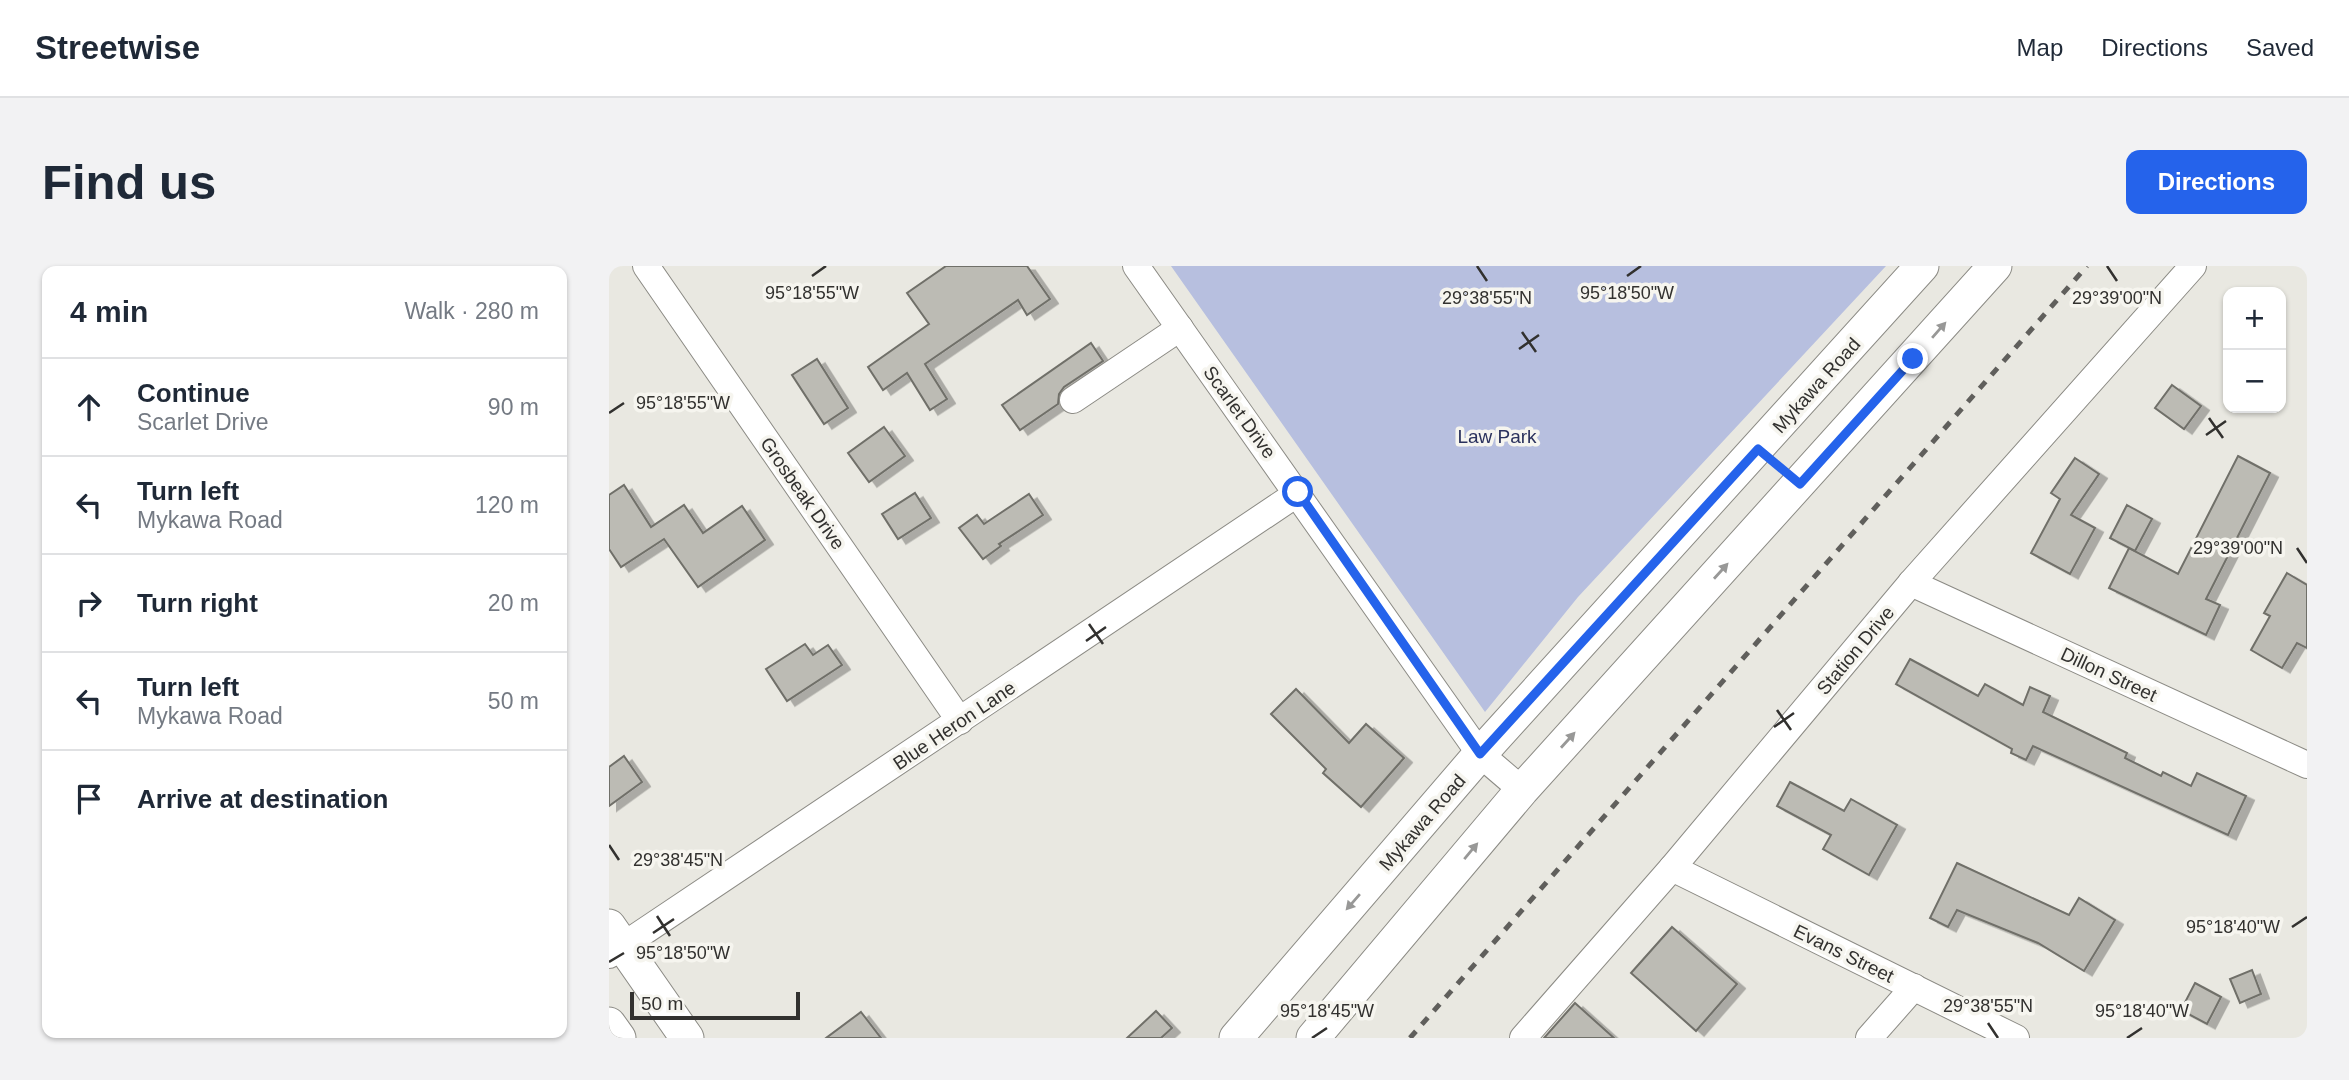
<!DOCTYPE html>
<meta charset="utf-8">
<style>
:root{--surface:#fff;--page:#f2f2f3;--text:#1f2937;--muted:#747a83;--line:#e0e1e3;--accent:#2563eb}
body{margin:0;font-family:Arial,sans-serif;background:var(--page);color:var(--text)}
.controls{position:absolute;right:21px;top:21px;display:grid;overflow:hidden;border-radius:14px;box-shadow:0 2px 5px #0004}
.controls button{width:63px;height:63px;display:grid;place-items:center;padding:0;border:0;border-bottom:2px solid var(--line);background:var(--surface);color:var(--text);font:35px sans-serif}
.scale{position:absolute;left:21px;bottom:18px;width:170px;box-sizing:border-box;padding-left:7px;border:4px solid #32312f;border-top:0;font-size:19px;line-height:24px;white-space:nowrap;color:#32312f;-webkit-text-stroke:5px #f6f5ef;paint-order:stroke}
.stop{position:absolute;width:21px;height:21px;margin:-16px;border:5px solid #2563eb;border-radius:50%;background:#fff}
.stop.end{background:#2563eb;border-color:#fff;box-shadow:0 2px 7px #0008}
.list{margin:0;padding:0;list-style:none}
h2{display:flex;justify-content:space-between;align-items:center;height:91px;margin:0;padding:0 28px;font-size:30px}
h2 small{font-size:23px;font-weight:400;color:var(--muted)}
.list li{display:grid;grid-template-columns:46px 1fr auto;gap:21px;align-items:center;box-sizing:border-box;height:98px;padding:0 28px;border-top:2px solid var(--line)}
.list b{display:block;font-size:26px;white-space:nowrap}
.list p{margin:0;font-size:23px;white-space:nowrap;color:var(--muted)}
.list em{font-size:23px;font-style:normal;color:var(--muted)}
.icon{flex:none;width:38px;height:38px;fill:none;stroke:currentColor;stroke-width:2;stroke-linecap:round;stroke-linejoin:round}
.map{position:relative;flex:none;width:1698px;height:772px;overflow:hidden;border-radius:14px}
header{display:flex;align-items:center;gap:42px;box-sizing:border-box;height:98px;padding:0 35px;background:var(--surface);border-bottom:2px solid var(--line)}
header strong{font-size:33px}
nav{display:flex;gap:38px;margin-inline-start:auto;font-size:24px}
.intro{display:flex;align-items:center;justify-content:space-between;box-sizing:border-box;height:168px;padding:0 42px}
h1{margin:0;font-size:49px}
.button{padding:18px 32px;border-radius:14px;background:var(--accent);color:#fff;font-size:24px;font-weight:700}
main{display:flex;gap:42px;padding:0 42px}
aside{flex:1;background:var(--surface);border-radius:14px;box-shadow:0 2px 5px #0004}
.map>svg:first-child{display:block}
.green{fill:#b7bfdf}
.building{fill:#bcbbb4;stroke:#706f69;stroke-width:2;filter:url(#shadow)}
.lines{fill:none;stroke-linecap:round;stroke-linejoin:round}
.minor-casing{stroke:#8c8b85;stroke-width:28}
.major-casing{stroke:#8c8b85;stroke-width:35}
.minor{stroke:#fff;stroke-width:26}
.major{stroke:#fff;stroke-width:33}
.rail{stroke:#605f5c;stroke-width:5;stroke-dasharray:9 9;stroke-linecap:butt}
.oneway{fill:#989897}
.route{stroke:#2563eb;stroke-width:9}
.ticks{fill:none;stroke:#32312f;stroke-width:2.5}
.labels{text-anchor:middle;stroke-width:7;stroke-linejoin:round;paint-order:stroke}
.street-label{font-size:19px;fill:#32312f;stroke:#f6f5ef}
.park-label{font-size:19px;fill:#2a315d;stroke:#f6f5ef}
.ticks-label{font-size:18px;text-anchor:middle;fill:#32312f;stroke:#f6f5ef;stroke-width:7;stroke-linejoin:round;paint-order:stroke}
</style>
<header>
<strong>Streetwise</strong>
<nav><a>Map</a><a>Directions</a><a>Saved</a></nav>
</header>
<div class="intro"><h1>Find us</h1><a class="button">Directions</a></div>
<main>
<aside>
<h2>4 min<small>Walk · 280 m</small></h2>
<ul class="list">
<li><svg class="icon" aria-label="ahead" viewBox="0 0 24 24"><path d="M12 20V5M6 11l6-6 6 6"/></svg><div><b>Continue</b><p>Scarlet Drive</p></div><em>90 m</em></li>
<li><svg class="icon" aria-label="left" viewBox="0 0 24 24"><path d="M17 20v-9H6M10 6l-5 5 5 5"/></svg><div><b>Turn left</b><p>Mykawa Road</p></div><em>120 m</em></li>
<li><svg class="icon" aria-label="right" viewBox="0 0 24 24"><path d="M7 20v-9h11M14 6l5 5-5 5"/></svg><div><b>Turn right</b></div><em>20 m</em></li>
<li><svg class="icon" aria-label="left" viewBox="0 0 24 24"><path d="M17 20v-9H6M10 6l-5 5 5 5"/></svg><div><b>Turn left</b><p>Mykawa Road</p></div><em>50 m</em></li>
<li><svg class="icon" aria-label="arrive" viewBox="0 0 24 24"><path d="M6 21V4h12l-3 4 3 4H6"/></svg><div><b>Arrive at destination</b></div></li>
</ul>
</aside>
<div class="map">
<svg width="1698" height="772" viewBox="0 0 1698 772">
<defs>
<filter id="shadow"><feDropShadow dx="8" dy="4.5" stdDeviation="0" flood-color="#0004"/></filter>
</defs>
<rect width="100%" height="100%" fill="#e9e8e1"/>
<path class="green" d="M 562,0 L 1277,0 L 969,331 L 876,446 Z"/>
<g class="building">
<path d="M 337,0 L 418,0 L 441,33 L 418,49 L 409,34 L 316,98 L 338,133 L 321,144 L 298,107 L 274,124 L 259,101 L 320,58 L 298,27 Z"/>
<path d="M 482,77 L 494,95 L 455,121 L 450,128 L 449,138 L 411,164 L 393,139 Z"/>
<path d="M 208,93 L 239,142 L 215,158 L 183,109 Z"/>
<path d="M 1563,119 L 1592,140 L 1575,163 L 1546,142 Z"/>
<path d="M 275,161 L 296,190 L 260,216 L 239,187 Z"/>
<path d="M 1629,190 L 1661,207 L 1597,333 L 1611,339 L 1597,369 L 1500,322 L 1520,282 L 1569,308 Z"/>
<path d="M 1466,192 L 1490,208 L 1462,249 L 1486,262 L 1461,308 L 1422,287 L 1451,233 L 1442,227 Z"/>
<path d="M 15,219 L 42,261 L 75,239 L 94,267 L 133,240 L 156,274 L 89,321 L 55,273 L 12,301 L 0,283 L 0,229 Z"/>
<path d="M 306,227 L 322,252 L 289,273 L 273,248 Z"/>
<path d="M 420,228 L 434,249 L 390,278 L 392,280 L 374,293 L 350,262 L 368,249 L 375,258 Z"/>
<path d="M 1518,239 L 1543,253 L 1526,285 L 1501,272 Z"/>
<path d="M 1678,307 L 1698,319 L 1698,382 L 1688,377 L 1673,402 L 1642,384 L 1661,350 L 1655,347 Z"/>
<path d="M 196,378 L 204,389 L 219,379 L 233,399 L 178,435 L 157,403 Z"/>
<path d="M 1301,393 L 1369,430 L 1376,418 L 1414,439 L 1421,421 L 1441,430 L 1434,446 L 1518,487 L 1516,492 L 1552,510 L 1554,506 L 1582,520 L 1588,507 L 1637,530 L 1619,569 L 1424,480 L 1417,494 L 1402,487 L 1403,483 L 1287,418 Z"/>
<path d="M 687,423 L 740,477 L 757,458 L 795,492 L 752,541 L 714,507 L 717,503 L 662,448 Z"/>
<path d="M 15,490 L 33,516 L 0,540 L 0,501 Z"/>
<path d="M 1181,516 L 1235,545 L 1242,533 L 1288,559 L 1260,609 L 1214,583 L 1222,569 L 1168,540 Z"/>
<path d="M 1348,597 L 1460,649 L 1470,632 L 1506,654 L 1475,705 L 1429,677 L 1348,644 L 1339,661 L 1321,652 Z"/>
<path d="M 1063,661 L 1128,718 L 1087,765 L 1022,707 Z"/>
<path d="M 1643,704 L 1652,728 L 1631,737 L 1621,713 Z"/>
<path d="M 1586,717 L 1612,731 L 1598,758 L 1572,744 Z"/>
<path d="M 966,737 L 1005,772 L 935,772 Z"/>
<path d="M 547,745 L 563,762 L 552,772 L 518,772 Z"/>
<path d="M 252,746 L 272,772 L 217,772 Z"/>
</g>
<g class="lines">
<defs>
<g id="minor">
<path d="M 37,0 L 351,455"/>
<path d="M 527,0 L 871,488 L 913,524"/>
<path d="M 464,134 L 571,62"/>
<path d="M 1302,317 L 1698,499"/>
<path d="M 1063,602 L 1407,772"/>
<path d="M 0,689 L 689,227"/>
<path d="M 914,772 L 1063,602 L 1302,317 L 1584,0"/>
<path d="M 1260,772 L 1305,721"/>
</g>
<g id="major">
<path d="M 0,660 L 78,772"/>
<path d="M 0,758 L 10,772"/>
<path d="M 627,772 L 871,488 L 1313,0"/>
<path d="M 704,772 L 913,524 L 1386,0"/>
</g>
</defs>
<use href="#minor" class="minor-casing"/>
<use href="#major" class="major-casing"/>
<use href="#minor" class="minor"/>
<use href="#major" class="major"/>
<path class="rail" d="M 801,772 L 1478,0"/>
</g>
<defs><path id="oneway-solid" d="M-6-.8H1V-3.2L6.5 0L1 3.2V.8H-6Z" transform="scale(1.75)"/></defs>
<g class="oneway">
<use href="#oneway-solid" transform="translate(1330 64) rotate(-49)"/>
<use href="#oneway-solid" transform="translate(1112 305) rotate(-48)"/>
<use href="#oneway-solid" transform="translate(959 474) rotate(-48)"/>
<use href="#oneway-solid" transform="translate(862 585) rotate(-50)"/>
<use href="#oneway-solid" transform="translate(744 636) rotate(131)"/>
</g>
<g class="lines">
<path class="route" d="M 689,226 L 871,488 L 1149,183 L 1191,218 L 1304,93"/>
</g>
<path class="ticks" d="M 868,0 L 878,15M 1498,0 L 1508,15M 203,10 L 217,0M 1018,10 L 1032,0M 913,66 L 927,86M 910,83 L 930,69M 0,147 L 15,137M 1600,152 L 1614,172M 1597,169 L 1617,155M 1688,282 L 1698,297M 480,358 L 494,378M 477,375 L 497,361M 1168,444 L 1182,464M 1165,461 L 1185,447M 0,579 L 10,594M 48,650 L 61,670M 1683,661 L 1698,651M 44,667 L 65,653M 0,696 L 15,687M 1379,757 L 1389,772M 703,772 L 718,762M 1518,772 L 1533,762"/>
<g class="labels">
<g class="street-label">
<text transform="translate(1207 119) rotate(-48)" y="7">Mykawa Road</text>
<text transform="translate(631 146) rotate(54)" y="7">Scarlet Drive</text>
<text transform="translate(194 227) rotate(55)" y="7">Grosbeak Drive</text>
<text transform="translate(1246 384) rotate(-50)" y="7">Station Drive</text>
<text transform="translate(1500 408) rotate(25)" y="7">Dillon Street</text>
<text transform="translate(345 459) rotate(-34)" y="7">Blue Heron Lane</text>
<text transform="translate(813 556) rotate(-49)" y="7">Mykawa Road</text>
<text transform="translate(1235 687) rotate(26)" y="7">Evans Street</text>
</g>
<g class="park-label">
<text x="888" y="177">Law Park</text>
</g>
</g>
<g class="ticks-label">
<text x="203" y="33">95°18'55"W</text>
<text x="1018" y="33">95°18'50"W</text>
<text x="1508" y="38">29°39'00"N</text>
<text x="878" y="38">29°38'55"N</text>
<text x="74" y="143">95°18'55"W</text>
<text x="1629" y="288">29°39'00"N</text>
<text x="69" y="600">29°38'45"N</text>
<text x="1624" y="667">95°18'40"W</text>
<text x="74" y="693">95°18'50"W</text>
<text x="1379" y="746">29°38'55"N</text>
<text x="718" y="751">95°18'45"W</text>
<text x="1533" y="751">95°18'40"W</text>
</g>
</svg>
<div class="controls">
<button>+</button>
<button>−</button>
</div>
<div class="scale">50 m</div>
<div class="stop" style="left:689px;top:226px"></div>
<div class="stop end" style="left:1304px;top:93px"></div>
</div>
</main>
